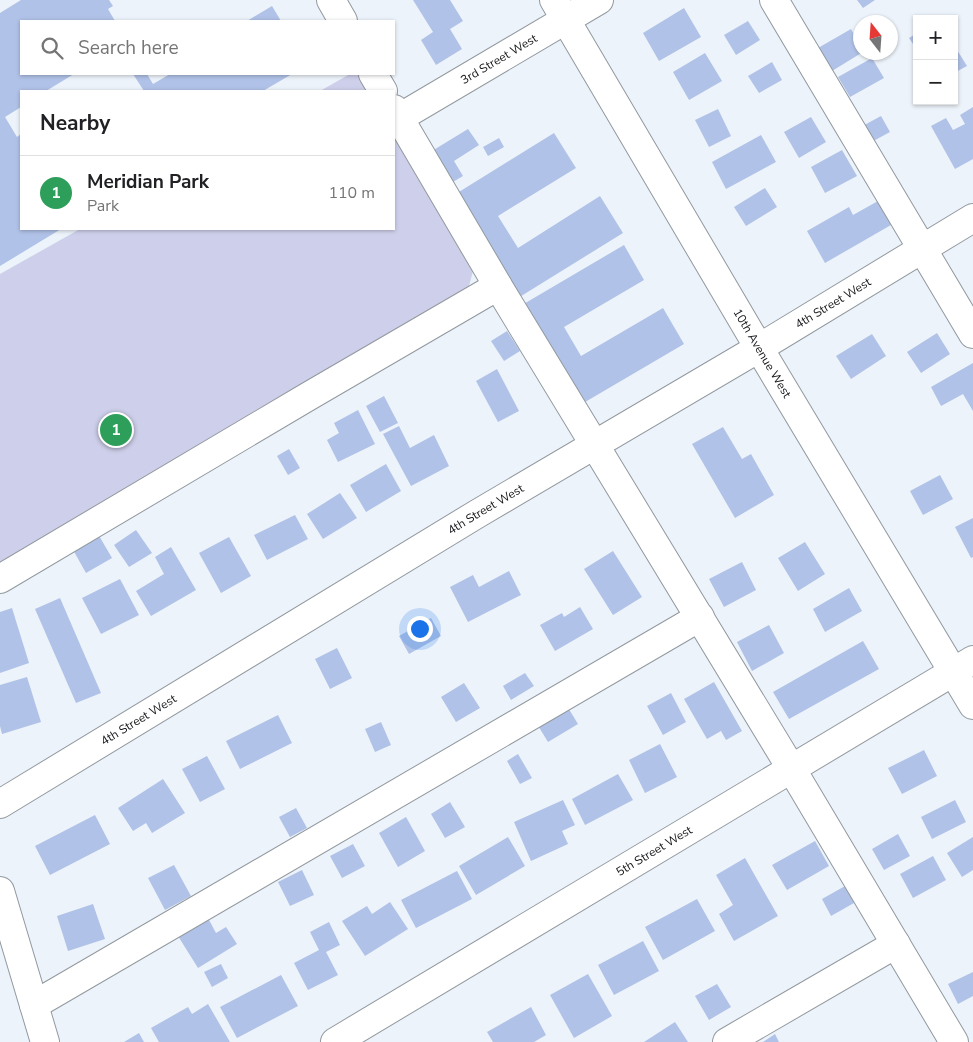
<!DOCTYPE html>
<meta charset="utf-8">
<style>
:root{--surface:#fff;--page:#f2f2f2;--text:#202124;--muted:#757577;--line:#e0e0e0;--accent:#a9338a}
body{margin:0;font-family:"Nunito Sans",sans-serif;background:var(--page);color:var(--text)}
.controls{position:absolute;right:15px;top:15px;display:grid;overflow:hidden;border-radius:0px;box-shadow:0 1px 4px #0004}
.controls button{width:45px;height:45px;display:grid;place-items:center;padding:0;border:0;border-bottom:1px solid var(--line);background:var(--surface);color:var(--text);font:25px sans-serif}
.compass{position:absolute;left:853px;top:15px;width:45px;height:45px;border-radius:50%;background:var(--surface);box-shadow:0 1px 4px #0004;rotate:343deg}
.you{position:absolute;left:419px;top:628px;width:18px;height:18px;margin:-12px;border:4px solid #fff;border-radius:50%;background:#1a73e8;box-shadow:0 0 0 8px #1a73e833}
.badge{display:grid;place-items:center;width:32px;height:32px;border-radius:50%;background:var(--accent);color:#fff;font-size:16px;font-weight:700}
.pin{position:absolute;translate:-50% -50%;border:2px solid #fff;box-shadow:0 1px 5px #0006}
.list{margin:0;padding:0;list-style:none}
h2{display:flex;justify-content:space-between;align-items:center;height:65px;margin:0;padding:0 20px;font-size:21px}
h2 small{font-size:16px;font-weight:400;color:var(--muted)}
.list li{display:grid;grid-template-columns:32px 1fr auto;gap:15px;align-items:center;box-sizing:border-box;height:75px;padding:0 20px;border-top:1px solid var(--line)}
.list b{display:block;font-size:19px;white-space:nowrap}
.list p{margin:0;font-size:16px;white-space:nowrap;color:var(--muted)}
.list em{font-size:16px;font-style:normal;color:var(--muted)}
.icon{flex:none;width:28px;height:28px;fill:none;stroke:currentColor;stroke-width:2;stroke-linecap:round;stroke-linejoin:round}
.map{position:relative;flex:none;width:973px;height:1042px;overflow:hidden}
.search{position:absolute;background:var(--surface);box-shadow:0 1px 4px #0004;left:20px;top:20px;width:375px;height:55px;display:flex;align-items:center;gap:12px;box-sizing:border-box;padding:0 18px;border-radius:0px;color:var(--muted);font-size:19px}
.panel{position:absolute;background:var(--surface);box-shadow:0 1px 4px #0004;left:20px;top:90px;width:375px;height:140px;border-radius:0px}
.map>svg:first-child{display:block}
.green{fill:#cecfea}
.building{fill:#b0c2e7}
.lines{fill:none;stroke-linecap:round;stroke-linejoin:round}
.minor-casing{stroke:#92999f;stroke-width:30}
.minor{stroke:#fff;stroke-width:28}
.labels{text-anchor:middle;stroke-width:4.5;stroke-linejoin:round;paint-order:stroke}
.street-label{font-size:12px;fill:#131518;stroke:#fff}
</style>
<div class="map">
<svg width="973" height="1042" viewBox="0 0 973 1042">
<rect width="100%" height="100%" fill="#ecf3fa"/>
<g class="green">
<path d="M 350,74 L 359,74 L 369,91 L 320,91 Z"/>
<path d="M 394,134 L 473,271 L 466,297 L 0,562 L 0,274 L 80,229 L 394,229 Z"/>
</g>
<g class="building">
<path d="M 21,0 L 109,0 L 113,6 L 108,9 L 115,21 L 21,21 L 21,74 L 74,74 L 46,91 L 21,91 L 21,107 L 5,117 L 17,137 L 21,134 L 21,229 L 61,229 L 0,266 L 0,13 Z"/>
<path d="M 413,0 L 450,0 L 463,21 L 450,29 L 462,49 L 436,65 L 421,40 L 433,32 Z"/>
<path d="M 857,0 L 875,0 L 863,8 Z"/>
<path d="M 272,6 L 281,21 L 247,21 Z"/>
<path d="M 684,8 L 701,37 L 659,61 L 643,33 Z"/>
<path d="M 748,21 L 760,40 L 736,55 L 724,35 Z"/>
<path d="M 851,29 L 860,45 L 860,52 L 863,52 L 832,71 L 818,48 Z"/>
<path d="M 917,33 L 917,50 L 909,38 Z"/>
<path d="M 954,45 L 967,66 L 954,73 Z"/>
<path d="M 705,53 L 722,81 L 689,100 L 673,72 Z"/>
<path d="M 872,58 L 884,78 L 850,97 L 838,77 Z"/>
<path d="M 772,62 L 782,80 L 759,93 L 748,76 Z"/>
<path d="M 133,74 L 147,74 L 153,84 L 170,74 L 292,74 L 263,91 L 144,91 Z"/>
<path d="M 973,107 L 973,159 L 955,169 L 931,126 L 946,118 L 953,130 L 965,124 L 960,115 Z"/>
<path d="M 718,109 L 731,136 L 709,147 L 695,120 Z"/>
<path d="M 881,116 L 890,132 L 866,145 L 857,129 Z"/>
<path d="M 811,117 L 826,142 L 799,158 L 784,132 Z"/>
<path d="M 468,129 L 479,145 L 454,161 L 463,176 L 446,186 L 427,154 Z"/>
<path d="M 554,133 L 576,168 L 498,216 L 518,248 L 600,196 L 623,233 L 518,298 L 454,195 Z"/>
<path d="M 761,135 L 776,162 L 726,189 L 712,162 Z"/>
<path d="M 499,138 L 504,147 L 488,156 L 483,147 Z"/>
<path d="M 842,150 L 857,176 L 825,193 L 811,167 Z"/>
<path d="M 765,188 L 777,207 L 746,226 L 734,207 Z"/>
<path d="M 878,201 L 891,225 L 825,263 L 807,231 L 849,207 L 853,215 Z"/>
<path d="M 624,245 L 644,280 L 564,327 L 581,356 L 663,308 L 684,344 L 580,405 L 522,305 Z"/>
<path d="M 507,331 L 520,351 L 504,361 L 491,341 Z"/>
<path d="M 937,333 L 950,354 L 921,373 L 907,352 Z"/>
<path d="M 872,334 L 886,356 L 851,379 L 836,356 Z"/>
<path d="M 973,363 L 973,411 L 963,394 L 941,406 L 931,387 Z"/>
<path d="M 497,369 L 519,411 L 498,422 L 476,381 Z"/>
<path d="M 384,396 L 398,423 L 380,432 L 366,406 Z"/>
<path d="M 358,410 L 375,444 L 338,462 L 327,440 L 339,433 L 334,423 Z"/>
<path d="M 399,426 L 410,448 L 434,435 L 449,466 L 411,486 L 383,434 Z"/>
<path d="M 723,427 L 742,459 L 751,454 L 774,495 L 735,518 L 692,444 Z"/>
<path d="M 289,449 L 300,468 L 288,475 L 277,456 Z"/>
<path d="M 386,464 L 401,491 L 366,512 L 350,485 Z"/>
<path d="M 940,475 L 953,499 L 923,515 L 910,491 Z"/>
<path d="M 340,493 L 357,518 L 323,539 L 307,514 Z"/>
<path d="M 295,515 L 308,539 L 267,560 L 254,535 Z"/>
<path d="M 973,518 L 973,557 L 971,558 L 955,527 Z"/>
<path d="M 136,530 L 152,553 L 129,567 L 114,545 Z"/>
<path d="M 98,534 L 112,558 L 86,573 L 72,548 Z"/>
<path d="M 229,537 L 251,576 L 221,593 L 199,553 Z"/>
<path d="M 805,542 L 825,574 L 798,591 L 778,558 Z"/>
<path d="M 171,547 L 196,590 L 151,616 L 136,591 L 164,574 L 155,557 Z"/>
<path d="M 613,551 L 642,597 L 613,615 L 584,569 Z"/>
<path d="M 742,562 L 756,590 L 724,607 L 709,579 Z"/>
<path d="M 509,571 L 521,595 L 468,622 L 450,587 L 473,575 L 479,587 Z"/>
<path d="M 120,579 L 139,615 L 101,634 L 82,598 Z"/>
<path d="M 849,588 L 862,611 L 825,632 L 813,609 Z"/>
<path d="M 60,598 L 101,693 L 76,703 L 35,609 Z"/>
<path d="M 580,607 L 593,629 L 555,651 L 540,625 L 562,613 L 564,617 Z"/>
<path d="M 12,608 L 29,663 L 0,673 L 0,612 Z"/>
<path d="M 431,618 L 441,636 L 409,654 L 399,636 Z"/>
<path d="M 769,625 L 784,653 L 752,671 L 737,642 Z"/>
<path d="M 863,641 L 879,669 L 789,719 L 773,692 Z"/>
<path d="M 337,648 L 352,678 L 330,689 L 315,659 Z"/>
<path d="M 525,673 L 534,686 L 511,700 L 503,686 Z"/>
<path d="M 27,677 L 41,722 L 2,734 L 0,726 L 0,685 Z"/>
<path d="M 714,682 L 742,731 L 726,740 L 721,731 L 707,739 L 684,699 Z"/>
<path d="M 464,683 L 480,708 L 456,722 L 441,697 Z"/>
<path d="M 671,693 L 686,722 L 663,735 L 647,706 Z"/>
<path d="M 567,706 L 578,724 L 548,742 L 537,724 Z"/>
<path d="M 278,715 L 292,743 L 240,769 L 226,741 Z"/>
<path d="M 381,722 L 391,745 L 375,752 L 365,729 Z"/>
<path d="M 660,744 L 677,777 L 645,793 L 629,760 Z"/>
<path d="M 924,750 L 937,776 L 902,794 L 888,768 Z"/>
<path d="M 518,754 L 532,778 L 520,784 L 507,761 Z"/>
<path d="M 207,756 L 225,789 L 200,802 L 182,769 Z"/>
<path d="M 618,774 L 633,800 L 585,825 L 572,799 Z"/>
<path d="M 163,779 L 185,813 L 152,833 L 146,823 L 133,831 L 118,808 Z"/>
<path d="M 563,800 L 575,825 L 562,831 L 568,844 L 531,861 L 514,822 Z"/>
<path d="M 955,800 L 966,822 L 932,839 L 921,817 Z"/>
<path d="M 450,802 L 465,827 L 445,838 L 431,814 Z"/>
<path d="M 296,808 L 307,828 L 290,837 L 279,817 Z"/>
<path d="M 95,815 L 110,844 L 50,875 L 35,846 Z"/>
<path d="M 406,817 L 425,851 L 398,867 L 379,833 Z"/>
<path d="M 898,834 L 910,856 L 884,870 L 872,849 Z"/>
<path d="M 508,837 L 525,866 L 476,895 L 459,866 Z"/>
<path d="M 973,837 L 973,870 L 962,877 L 947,853 Z"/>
<path d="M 815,841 L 829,866 L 787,890 L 772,865 Z"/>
<path d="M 353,844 L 365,866 L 342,878 L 330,856 Z"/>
<path d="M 933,856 L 946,880 L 913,898 L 900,874 Z"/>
<path d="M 745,858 L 778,916 L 734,941 L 719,914 L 733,905 L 716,875 Z"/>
<path d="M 174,865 L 191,896 L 165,910 L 148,878 Z"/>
<path d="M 302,870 L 314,895 L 290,906 L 278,882 Z"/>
<path d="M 457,871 L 472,899 L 416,928 L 401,900 Z"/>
<path d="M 845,886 L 854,903 L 831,916 L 822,899 Z"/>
<path d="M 697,899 L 715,931 L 663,960 L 645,927 Z"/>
<path d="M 390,902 L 408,929 L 365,956 L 342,921 L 367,906 L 372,914 Z"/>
<path d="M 93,904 L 105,939 L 68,951 L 57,916 Z"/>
<path d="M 208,918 L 216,933 L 226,927 L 237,944 L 198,968 L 178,936 Z"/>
<path d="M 329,922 L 340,945 L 326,952 L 338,975 L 308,990 L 294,963 L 319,950 L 310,932 Z"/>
<path d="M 643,941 L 659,971 L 614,995 L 598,965 Z"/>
<path d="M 221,964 L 228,978 L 212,987 L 204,972 Z"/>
<path d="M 973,972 L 973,996 L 958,1004 L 948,984 Z"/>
<path d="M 588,974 L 612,1016 L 574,1038 L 550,995 Z"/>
<path d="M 281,975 L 298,1006 L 237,1038 L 220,1007 Z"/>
<path d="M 717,984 L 731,1007 L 709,1020 L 695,996 Z"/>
<path d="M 208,1004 L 230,1042 L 159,1042 L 151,1028 L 188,1007 L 192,1014 Z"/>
<path d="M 531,1007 L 546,1035 L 534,1042 L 493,1042 L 487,1032 Z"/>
<path d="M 675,1022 L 688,1042 L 644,1042 Z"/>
<path d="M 139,1033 L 144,1042 L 124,1042 Z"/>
<path d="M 775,1034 L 779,1042 L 763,1042 Z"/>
</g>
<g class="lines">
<defs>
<g id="minor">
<path d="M 331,0 L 343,21"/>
<path id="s1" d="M 554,0 L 759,348 L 973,705"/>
<path d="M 774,0 L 973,334"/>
<path d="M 373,74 L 383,91"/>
<path d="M 394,109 L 498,286 L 791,768 L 954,1042"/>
<path id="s2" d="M 399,118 L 599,0"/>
<path d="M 0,579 L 309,396 L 498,286"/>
<path id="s3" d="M 0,804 L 477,514 L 759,348 L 973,218"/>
<path d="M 0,891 L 45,1042"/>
<path d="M 34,1005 L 700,617"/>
<path id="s4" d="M 335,1042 L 973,660"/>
<path d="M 727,1042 L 896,944"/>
</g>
</defs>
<use href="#minor" class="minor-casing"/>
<use href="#minor" class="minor"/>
</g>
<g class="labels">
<g class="street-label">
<text dy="4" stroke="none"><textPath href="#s2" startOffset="116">3rd Street West</textPath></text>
<text dy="4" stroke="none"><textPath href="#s3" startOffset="972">4th Street West</textPath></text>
<text dy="4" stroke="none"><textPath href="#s1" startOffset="410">10th Avenue West</textPath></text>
<text dy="4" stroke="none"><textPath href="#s3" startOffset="568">4th Street West</textPath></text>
<text dy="4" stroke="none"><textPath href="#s3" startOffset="162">4th Street West</textPath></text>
<text dy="4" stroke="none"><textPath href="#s4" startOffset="372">5th Street West</textPath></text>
</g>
</g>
</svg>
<div class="controls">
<button>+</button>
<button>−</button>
</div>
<svg class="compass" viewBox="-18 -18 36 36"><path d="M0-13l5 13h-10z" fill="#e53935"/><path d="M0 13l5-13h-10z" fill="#757577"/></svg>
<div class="you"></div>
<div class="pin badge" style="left:116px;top:430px;background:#2e9e5b">1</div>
<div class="search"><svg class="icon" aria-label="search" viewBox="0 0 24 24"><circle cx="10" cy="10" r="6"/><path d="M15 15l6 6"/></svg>Search here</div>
<section class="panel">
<h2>Nearby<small></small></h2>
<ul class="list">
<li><span class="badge" style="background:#2e9e5b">1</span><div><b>Meridian Park</b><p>Park</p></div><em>110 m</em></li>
</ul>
</section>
</div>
